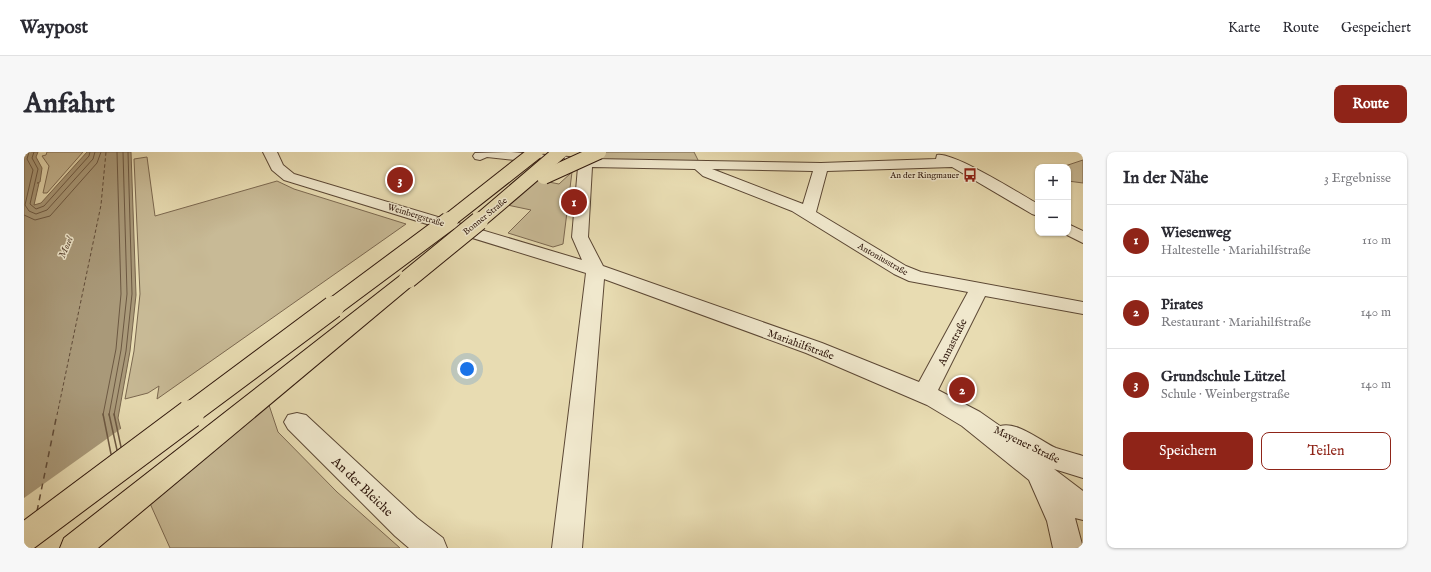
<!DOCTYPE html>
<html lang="de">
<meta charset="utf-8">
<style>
:root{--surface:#fff;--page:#f7f7f7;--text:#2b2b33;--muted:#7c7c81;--line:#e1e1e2;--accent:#8f2418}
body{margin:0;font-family:"IM FELL English",serif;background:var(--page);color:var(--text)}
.controls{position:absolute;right:12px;top:12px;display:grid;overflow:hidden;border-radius:8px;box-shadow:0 1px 3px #0004}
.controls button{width:36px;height:36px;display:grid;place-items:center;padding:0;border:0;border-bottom:1px solid var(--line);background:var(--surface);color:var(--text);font:20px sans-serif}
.you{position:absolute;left:443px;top:217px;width:14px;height:14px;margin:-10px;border:3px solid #fff;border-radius:50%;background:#1a73e8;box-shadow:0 0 0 6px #1a73e833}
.badge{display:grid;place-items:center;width:26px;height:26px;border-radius:50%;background:var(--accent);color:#fff;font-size:13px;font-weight:700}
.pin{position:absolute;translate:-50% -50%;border:2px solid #fff;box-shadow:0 1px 4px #0006}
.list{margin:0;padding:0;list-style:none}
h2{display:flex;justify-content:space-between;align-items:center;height:52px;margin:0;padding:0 16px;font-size:17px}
h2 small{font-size:13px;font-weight:400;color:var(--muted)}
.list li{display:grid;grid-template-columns:26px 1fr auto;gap:12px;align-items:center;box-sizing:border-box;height:72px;padding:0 16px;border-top:1px solid var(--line)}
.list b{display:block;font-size:15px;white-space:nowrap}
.list p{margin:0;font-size:13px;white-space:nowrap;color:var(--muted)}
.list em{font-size:13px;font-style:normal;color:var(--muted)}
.actions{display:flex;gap:8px;padding:12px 16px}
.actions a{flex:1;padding:9px 0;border:1px solid var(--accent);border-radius:8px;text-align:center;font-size:14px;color:var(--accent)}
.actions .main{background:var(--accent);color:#fff}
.map{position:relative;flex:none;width:1059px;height:396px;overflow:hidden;border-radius:8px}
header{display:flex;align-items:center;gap:24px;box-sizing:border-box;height:56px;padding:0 20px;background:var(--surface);border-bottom:1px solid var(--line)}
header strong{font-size:19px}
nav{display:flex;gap:22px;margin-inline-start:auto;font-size:14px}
.intro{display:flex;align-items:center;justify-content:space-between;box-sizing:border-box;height:96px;padding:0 24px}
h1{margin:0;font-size:28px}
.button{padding:10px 18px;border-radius:8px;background:var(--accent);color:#fff;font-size:14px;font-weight:700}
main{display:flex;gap:24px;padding:0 24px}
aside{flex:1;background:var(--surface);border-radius:8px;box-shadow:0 1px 3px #0004}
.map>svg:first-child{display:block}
.green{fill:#c8ba96;stroke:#7b6850}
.water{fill:#a99979;stroke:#78654d}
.pier{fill:#e8dcb2}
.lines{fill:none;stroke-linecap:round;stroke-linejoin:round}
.shore-far1{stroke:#6c5842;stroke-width:1}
.shore{stroke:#6c5842;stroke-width:1.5}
.ferry-far1{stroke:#5f4a37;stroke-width:1;stroke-dasharray:3.5 2.5;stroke-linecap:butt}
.ferry{stroke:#5f4a37;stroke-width:1.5;stroke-dasharray:6 5;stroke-linecap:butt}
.minor-casing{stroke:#5c4835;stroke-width:2}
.highway-casing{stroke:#2e160b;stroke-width:2}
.minor{fill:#f0e8cd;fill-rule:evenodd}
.highway{fill:#e8dcb2;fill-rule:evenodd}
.highway-bridge-far3-casing{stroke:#2e160b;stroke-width:16;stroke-linecap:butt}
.highway-bridge-far2-casing{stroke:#2e160b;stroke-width:20;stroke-linecap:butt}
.highway-bridge-far1-casing{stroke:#2e160b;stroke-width:24;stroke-linecap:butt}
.highway-bridge-casing{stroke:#2e160b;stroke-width:30;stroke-linecap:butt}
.highway-bridge-far3{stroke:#e8dcb2;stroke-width:14}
.highway-bridge-far2{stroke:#e8dcb2;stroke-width:18}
.highway-bridge-far1{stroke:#e8dcb2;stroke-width:22}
.highway-bridge{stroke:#e8dcb2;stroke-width:28}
.labels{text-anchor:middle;stroke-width:3;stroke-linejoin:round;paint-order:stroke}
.far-poi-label{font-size:9px;fill:#2e160b;stroke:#f0e8cd;text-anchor:end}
.far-street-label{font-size:9px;fill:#2e160b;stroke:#f0e8cd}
.far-water-label{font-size:10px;font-style:italic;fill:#5f4a37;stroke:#f0e8cd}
.street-label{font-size:11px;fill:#2e160b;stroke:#f0e8cd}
.near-street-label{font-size:13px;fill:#2e160b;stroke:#f0e8cd}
</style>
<header>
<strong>Waypost</strong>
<nav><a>Karte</a><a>Route</a><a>Gespeichert</a></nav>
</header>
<div class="intro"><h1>Anfahrt</h1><a class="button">Route</a></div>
<main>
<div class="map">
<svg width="1059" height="396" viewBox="0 0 1059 396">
<rect width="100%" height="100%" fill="#e8dcb2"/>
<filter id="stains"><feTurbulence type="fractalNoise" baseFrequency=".005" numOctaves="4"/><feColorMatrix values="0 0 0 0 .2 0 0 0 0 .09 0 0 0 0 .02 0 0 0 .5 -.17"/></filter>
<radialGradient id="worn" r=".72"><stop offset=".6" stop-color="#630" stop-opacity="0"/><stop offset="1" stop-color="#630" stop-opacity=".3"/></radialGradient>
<g class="green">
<path d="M 23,0 L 59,0 L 23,41 L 19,41 L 25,14 L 18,4 L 22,3 Z"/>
<path d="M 580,0 L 670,0 L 675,10 L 581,8 L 576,6 Z"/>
<path d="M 123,5 L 131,64 L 253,29 L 270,37 L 382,72 L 133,247 L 135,234 L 124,241 L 101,247 L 110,199 L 116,142 L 110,7 Z"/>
<path d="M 1059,8 L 1059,31 L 1044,29 L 1044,15 L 1038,15 Z"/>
<path d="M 548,20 L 539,92 L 529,95 L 484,81 L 507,58 L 469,50 L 499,25 L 535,32 Z"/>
<path d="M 244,250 L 254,280 L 313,340 L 376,396 L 146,396 L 124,347 Z"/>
</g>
<path class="water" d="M 0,0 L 14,0 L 12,5 L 18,16 L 16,30 L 13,31 L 15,31 L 10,53 L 17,51 L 63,0 L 107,0 L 112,143 L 106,199 L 94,266 L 126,396 L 0,396 Z"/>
<path class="pier" d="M 98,276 L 128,396 L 0,396 L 0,346 Z"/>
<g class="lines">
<g class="shore-far1">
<path d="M 5,0 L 3,7 L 9,18 L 1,53 L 5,59 L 12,62 L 23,58 L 69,7 L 71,0"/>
<path d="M 10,0 L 8,6 L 14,17 L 6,52 L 12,57 L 20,54 L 65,4 L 66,0"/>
<path d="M 0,63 L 11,68 L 26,64 L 73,11 L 77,0"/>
<path d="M 79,263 L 92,197 L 97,142 L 93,0"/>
<path d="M 85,263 L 97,198 L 103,142 L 99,0"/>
<path d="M 90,263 L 102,199 L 108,142 L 104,0"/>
</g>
<g class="shore">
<path d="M 79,262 L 87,302"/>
<path d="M 85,262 L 93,298"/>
<path d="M 90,262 L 97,295"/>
</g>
<path class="ferry-far1" d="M 33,263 L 77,53 L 82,0"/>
<path class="ferry" d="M 13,359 L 33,262"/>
<defs>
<g id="minor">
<path d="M 239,0 L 253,0 L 259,13 L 270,22 L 558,108 L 548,85 L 554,15 L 463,5 L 456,8 L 451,7 L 449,4 L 451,1 L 487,0 L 556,6 L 557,0 L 571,0 L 569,7 L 797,11 L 912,7 L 913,3 C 930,0 996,42 1014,52 L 1014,64 L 1008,62 L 928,15 L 803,19 L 792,60 L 882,114 L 897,120 L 1059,150 L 1059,162 L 961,144 L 914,238 L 956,260 L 976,274 C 994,269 1016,289 1032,296 C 1041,299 1050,301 1059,304 L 1059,326 L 1030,317 L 1059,339 L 1059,368 L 1051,366 L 1059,396 L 1029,396 L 1023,369 L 1005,328 L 938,274 L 903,253 L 782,201 L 580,127 L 558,396 L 528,396 L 562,121 L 260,28 L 248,18 ZM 568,15 L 671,17 L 679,24 L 768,59 L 870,122 L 885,129 L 944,140 L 895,230 L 798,191 L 579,114 L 564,85 ZM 688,17 L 789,19 L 779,52 Z"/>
<path d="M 1044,72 L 1059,79 L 1059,91 L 1039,81 L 1044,81 Z"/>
<path d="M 273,261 L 282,263 L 393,366 L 419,386 L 423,396 L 385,396 L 371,384 L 264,277 L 260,270 L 264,263 Z"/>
</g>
<path id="highway" d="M 384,121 L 391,123 L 393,127 L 391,131 L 74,396 L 36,396 L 40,386 L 377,123 Z"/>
</defs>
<use href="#minor" class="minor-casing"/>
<use href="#highway" class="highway-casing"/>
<use href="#minor" class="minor"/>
<use href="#highway" class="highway"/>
<defs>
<g id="highway-bridge-far3">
<path d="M 520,25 L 575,0"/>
<path d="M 423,70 L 512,0"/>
<path d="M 454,70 L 536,0"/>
</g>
<g id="highway-bridge-far2">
<path d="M 384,127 L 455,69"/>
<path d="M 308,156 L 425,69"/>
</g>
<path id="highway-bridge-far1" d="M 164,263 L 309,155"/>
<path id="highway-bridge" d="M 0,386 L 166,262"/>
</defs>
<use href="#highway-bridge-far3" class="highway-bridge-far3-casing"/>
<use href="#highway-bridge-far2" class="highway-bridge-far2-casing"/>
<use href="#highway-bridge-far1" class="highway-bridge-far1-casing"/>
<use href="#highway-bridge" class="highway-bridge-casing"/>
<use href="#highway-bridge-far3" class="highway-bridge-far3"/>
<use href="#highway-bridge-far2" class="highway-bridge-far2"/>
<use href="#highway-bridge-far1" class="highway-bridge-far1"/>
<use href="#highway-bridge" class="highway-bridge"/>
</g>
<defs>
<symbol id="bus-bare" viewBox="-9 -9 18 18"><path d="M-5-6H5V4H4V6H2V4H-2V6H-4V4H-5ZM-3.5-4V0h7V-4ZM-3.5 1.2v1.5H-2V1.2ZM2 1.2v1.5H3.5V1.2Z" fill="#8f2418" stroke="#f0e8cd" stroke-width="2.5" paint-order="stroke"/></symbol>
</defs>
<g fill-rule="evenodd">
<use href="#bus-bare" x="936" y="13" width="20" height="20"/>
</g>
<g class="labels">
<g class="far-poi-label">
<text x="935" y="26">An der Ringmauer</text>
</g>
<g class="far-street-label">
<text transform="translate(392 63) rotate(17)" y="3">Weinbergstraße</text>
<text transform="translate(461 64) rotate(-39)" y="3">Bonner Straße</text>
<text transform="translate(859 107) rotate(30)" y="3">Antoniusstraße</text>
</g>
<g class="far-water-label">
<text transform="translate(41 95) rotate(-67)" y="4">Mosel</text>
</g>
<g class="street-label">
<text transform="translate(928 190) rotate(-63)" y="4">Annastraße</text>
<text transform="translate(777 192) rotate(20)" y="4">Mariahilfstraße</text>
<text transform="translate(1003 292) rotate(26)" y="4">Mayener Straße</text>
</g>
<g class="near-street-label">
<text transform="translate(339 334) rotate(44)" y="5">An der Bleiche</text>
</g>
</g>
<rect width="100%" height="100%" filter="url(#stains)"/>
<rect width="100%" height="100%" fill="url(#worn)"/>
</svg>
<div class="controls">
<button>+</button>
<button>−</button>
</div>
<div class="you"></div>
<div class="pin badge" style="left:550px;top:50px">1</div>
<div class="pin badge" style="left:938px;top:238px">2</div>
<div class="pin badge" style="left:376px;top:28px">3</div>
</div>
<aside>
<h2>In der Nähe<small>3 Ergebnisse</small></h2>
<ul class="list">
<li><span class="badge">1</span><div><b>Wiesenweg</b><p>Haltestelle · Mariahilfstraße</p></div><em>110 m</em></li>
<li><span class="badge">2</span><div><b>Pirates</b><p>Restaurant · Mariahilfstraße</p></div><em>140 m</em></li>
<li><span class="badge">3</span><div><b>Grundschule Lützel</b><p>Schule · Weinbergstraße</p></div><em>140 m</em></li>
</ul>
<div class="actions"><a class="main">Speichern</a><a>Teilen</a></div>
</aside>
</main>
